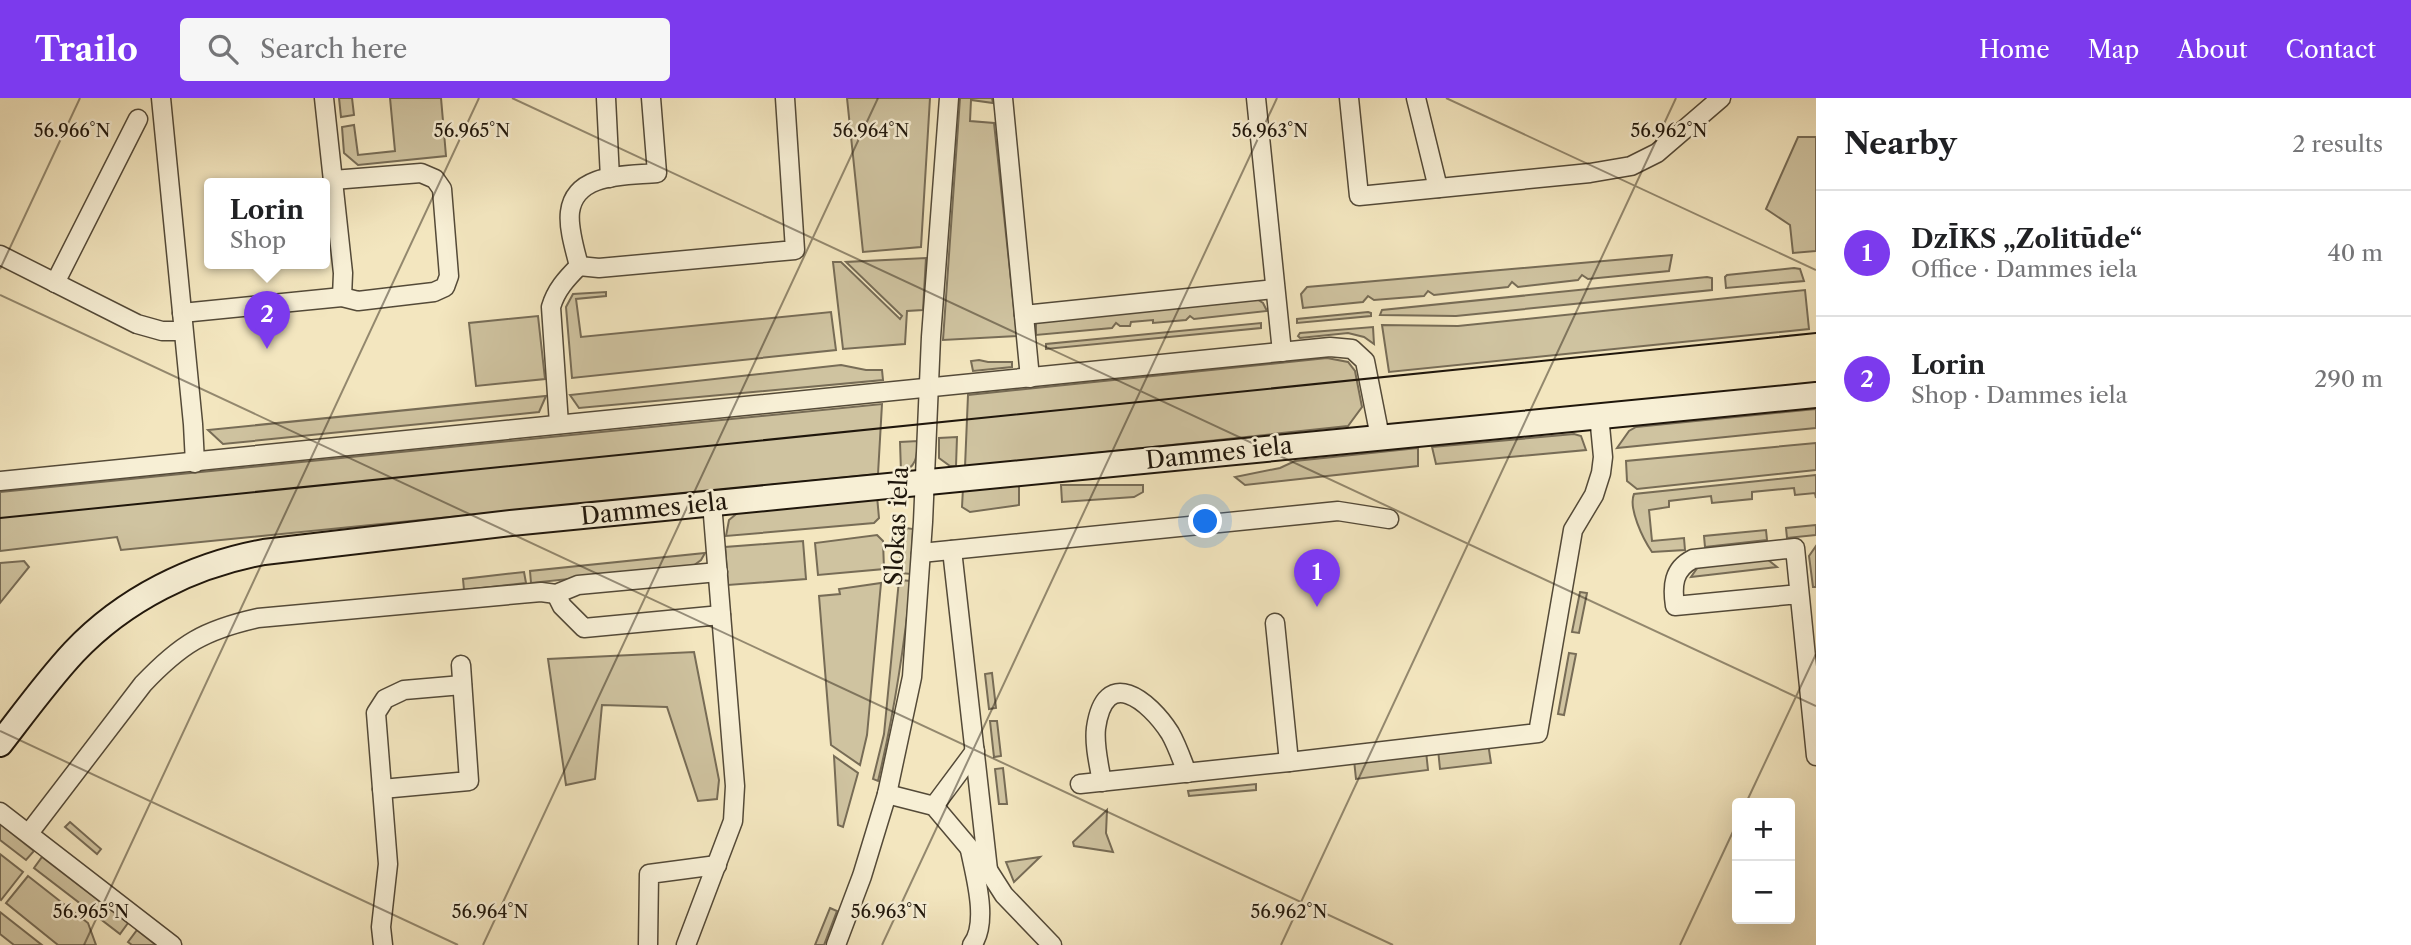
<!DOCTYPE html>
<meta charset="utf-8">
<style>
:root{--surface:#fff;--page:#f6f6f6;--text:#202124;--muted:#757577;--line:#e0e0e0;--accent:#7c3aed}
body{margin:0;font-family:"Libre Caslon Text",serif;background:var(--page);color:var(--text)}
.controls{position:absolute;right:21px;bottom:21px;display:grid;overflow:hidden;border-radius:7px;box-shadow:0 7px 28px #0002}
.controls button{width:63px;height:63px;display:grid;place-items:center;padding:0;border:0;border-bottom:2px solid var(--line);background:var(--surface);color:var(--text);font:35px sans-serif}
.you{position:absolute;left:1206px;top:424px;width:24px;height:24px;margin:-18px;border:5px solid #fff;border-radius:50%;background:#1a73e8;box-shadow:0 0 0 10px #1a73e833}
.badge{display:grid;place-items:center;width:46px;height:46px;border-radius:50%;background:var(--accent);color:#fff;font-size:23px;font-weight:700}
.pin{position:absolute;translate:-50% -58px;filter:drop-shadow(0 2px 4px #0008)}
.pin::after{content:'';position:absolute;top:37px;width:24px;height:21px;background:inherit;clip-path:polygon(0 0,100% 0,50% 100%)}
.popup{position:absolute;left:204px;top:80px;width:126px;height:91px;box-sizing:border-box;display:grid;place-content:center;border-radius:7px;background:var(--surface);filter:drop-shadow(0 2px 5px #0005);font-size:23px;white-space:nowrap;color:var(--muted)}
.popup b{font-size:26px;color:var(--text)}
.popup::after{content:'';position:absolute;left:50%;top:100%;margin-left:-14px;border:14px solid transparent;border-top-color:var(--surface)}
.list{margin:0;padding:0;list-style:none}
h2{display:flex;justify-content:space-between;align-items:center;height:91px;margin:0;padding:0 28px;font-size:30px}
h2 small{font-size:23px;font-weight:400;color:var(--muted)}
.list li{display:grid;grid-template-columns:46px 1fr auto;gap:21px;align-items:center;box-sizing:border-box;height:126px;padding:0 28px;border-top:2px solid var(--line)}
.list b{display:block;font-size:26px;white-space:nowrap}
.list p{margin:0;font-size:23px;white-space:nowrap;color:var(--muted)}
.list em{font-size:23px;font-style:normal;color:var(--muted)}
.icon{flex:none;width:38px;height:38px;fill:none;stroke:currentColor;stroke-width:2;stroke-linecap:round;stroke-linejoin:round}
.map{position:relative;flex:none;width:1816px;height:847px;overflow:hidden}
header{display:flex;align-items:center;gap:42px;box-sizing:border-box;height:98px;padding:0 35px;background:var(--accent);color:#fff}
header strong{font-size:33px}
nav{display:flex;gap:38px;margin-inline-start:auto;font-size:24px}
.search{width:490px;height:63px;background:var(--page);display:flex;align-items:center;gap:18px;box-sizing:border-box;padding:0 24px;border-radius:7px;color:var(--muted);font-size:26px}
main{display:flex}
aside{flex:1;background:var(--surface)}
.map>svg:first-child{display:block}
.green{fill:#cfc3a0;stroke:#776c56;stroke-width:2}
.lines{fill:none;stroke-linecap:round;stroke-linejoin:round}
.street-casing{stroke:#544a38;stroke-width:21}
.secondary-casing{stroke:#1f160b;stroke-width:28}
.street{stroke:#f7efd5;stroke-width:18}
.secondary{stroke:#f7efd5;stroke-width:24}
.tram{stroke:#1f160b;stroke-width:2}
.ticks{fill:none;stroke:#1f160b;stroke-width:2;stroke-opacity:0.45}
.labels{text-anchor:middle;stroke-width:5;stroke-linejoin:round;paint-order:stroke}
.street-label{font-size:24px;fill:#1f160b;stroke:#f7efd5}
.ticks-label{font-size:18px;text-anchor:middle;fill:#1f160b;stroke:#f7efd5;stroke-width:5;stroke-linejoin:round;paint-order:stroke}
</style>
<header>
<strong>Trailo</strong>
<div class="search"><svg class="icon" aria-label="search" viewBox="0 0 24 24"><circle cx="10" cy="10" r="6"/><path d="M15 15l6 6"/></svg>Search here</div>
<nav><a>Home</a><a>Map</a><a>About</a><a>Contact</a></nav>
</header>
<main>
<div class="map">
<svg width="1816" height="847" viewBox="0 0 1816 847">
<rect width="100%" height="100%" fill="#f3e6bf"/>
<filter id="stains"><feTurbulence type="fractalNoise" baseFrequency=".00286" numOctaves="4"/><feColorMatrix values="0 0 0 0 .2 0 0 0 0 .09 0 0 0 0 .02 0 0 0 .5 -.17"/></filter>
<radialGradient id="worn" r=".72"><stop offset=".6" stop-color="#630" stop-opacity="0"/><stop offset="1" stop-color="#630" stop-opacity=".3"/></radialGradient>
<g class="green">
<path d="M 339,0 L 352,0 L 354,17 L 341,19 Z"/>
<path d="M 390,0 L 441,0 L 446,58 L 358,67 L 344,55 L 342,29 L 354,27 L 358,57 L 395,53 Z"/>
<path d="M 847,0 L 930,0 L 921,149 L 863,154 Z"/>
<path d="M 960,0 L 992,0 L 993,5 L 971,2 L 970,23 L 994,25 L 1017,238 L 943,242 Z"/>
<path d="M 1798,39 L 1816,39 L 1816,153 L 1793,155 L 1790,127 L 1766,111 Z"/>
<path d="M 1672,157 L 1669,173 L 1588,181 L 1582,177 L 1578,182 L 1518,189 L 1512,184 L 1508,189 L 1434,197 L 1428,193 L 1424,198 L 1374,202 L 1368,198 L 1363,204 L 1303,210 L 1301,196 L 1307,189 Z"/>
<path d="M 926,160 L 923,212 L 907,213 L 905,246 L 843,251 L 833,164 L 841,164 L 900,221 L 902,218 L 846,164 Z"/>
<path d="M 1794,170 L 1800,171 L 1804,183 L 1726,190 L 1725,179 L 1727,177 Z"/>
<path d="M 1707,179 L 1712,180 L 1712,192 L 1456,218 L 1380,217 L 1382,212 Z"/>
<path d="M 1805,192 L 1809,231 L 1389,274 L 1382,227 L 1458,228 Z"/>
<path d="M 606,194 L 606,198 L 576,201 L 581,239 L 831,214 L 836,252 L 572,280 L 566,209 L 573,196 Z"/>
<path d="M 1255,200 L 1263,205 L 1267,213 L 1194,221 L 1190,218 L 1186,222 L 1153,225 L 1153,222 L 1131,224 L 1130,228 L 1120,228 L 1116,225 L 1112,230 L 1036,237 L 1036,223 Z"/>
<path d="M 1368,214 L 1371,215 L 1371,218 L 1297,225 L 1297,221 Z"/>
<path d="M 538,218 L 545,281 L 476,288 L 469,225 Z"/>
<path d="M 1261,225 L 1261,230 L 1046,251 L 1046,246 Z"/>
<path d="M 1373,229 L 1374,246 L 1364,239 L 1348,235 L 1300,240 L 1298,238 L 1300,235 Z"/>
<path d="M 1327,260 L 1348,264 L 1355,273 L 1362,309 L 1348,328 L 965,369 L 968,297 Z"/>
<path d="M 979,262 L 988,264 L 1012,264 L 1012,269 L 973,273 L 971,263 Z"/>
<path d="M 841,267 L 866,272 L 882,272 L 883,282 L 579,310 L 570,297 Z"/>
<path d="M 546,298 L 539,314 L 223,346 L 208,332 Z"/>
<path d="M 882,306 L 878,376 L 121,452 L 117,439 L 0,453 L 0,394 Z"/>
<path d="M 1816,311 L 1816,330 L 1617,350 L 1629,333 L 1636,329 Z"/>
<path d="M 1574,336 L 1581,338 L 1586,352 L 1436,366 L 1432,349 Z"/>
<path d="M 957,339 L 956,368 L 950,368 L 939,360 L 939,340 Z"/>
<path d="M 918,343 C 917,357 917,370 901,374 L 900,344 Z"/>
<path d="M 1816,345 L 1816,372 L 1637,391 L 1627,383 L 1626,363 Z"/>
<path d="M 1418,350 L 1418,368 L 1245,387 L 1235,379 L 1280,370 L 1295,363 Z"/>
<path d="M 1816,377 L 1816,400 L 1815,395 L 1795,397 L 1794,390 L 1752,394 L 1752,401 L 1712,405 L 1711,398 L 1669,403 L 1669,409 L 1649,412 L 1652,443 L 1684,440 L 1685,452 L 1652,454 C 1643,441 1628,410 1634,396 Z"/>
<path d="M 1019,387 L 1019,407 L 970,414 L 962,409 L 963,390 Z"/>
<path d="M 1061,387 L 1143,387 L 1143,394 L 1134,399 L 1062,404 Z"/>
<path d="M 877,398 L 879,420 L 874,425 L 726,438 L 729,422 L 741,412 Z"/>
<path d="M 1816,427 L 1816,437 L 1787,440 L 1786,430 Z"/>
<path d="M 906,430 L 913,431 L 911,476 L 900,475 L 901,434 Z"/>
<path d="M 1766,432 L 1767,442 L 1705,449 L 1704,438 Z"/>
<path d="M 877,437 L 883,443 L 884,471 L 818,477 L 815,445 Z"/>
<path d="M 803,443 L 806,481 L 728,487 L 725,449 Z"/>
<path d="M 1816,448 L 1816,489 L 1813,489 L 1809,458 Z"/>
<path d="M 705,455 L 701,462 L 693,468 L 531,485 L 530,473 Z"/>
<path d="M 1767,461 L 1777,469 L 1691,479 L 1698,469 Z"/>
<path d="M 24,463 L 29,469 L 0,505 L 0,465 Z"/>
<path d="M 524,474 L 526,485 L 464,492 L 463,481 Z"/>
<path d="M 899,482 L 911,483 C 904,551 894,616 878,683 L 873,681 L 884,636 Z"/>
<path d="M 881,485 L 867,637 L 860,667 L 831,647 L 819,498 L 840,496 L 839,491 Z"/>
<path d="M 1580,494 L 1587,495 L 1579,535 L 1572,534 Z"/>
<path d="M 694,554 L 719,682 L 717,701 L 698,703 L 667,609 L 602,607 L 595,681 L 566,687 L 548,561 Z"/>
<path d="M 1569,555 L 1576,556 L 1564,617 L 1558,616 Z"/>
<path d="M 992,575 L 996,610 L 989,611 L 985,576 Z"/>
<path d="M 990,623 L 997,623 L 1001,658 L 994,659 Z"/>
<path d="M 1488,645 L 1491,665 L 1440,671 L 1438,651 Z"/>
<path d="M 1426,653 L 1428,672 L 1356,681 L 1354,662 Z"/>
<path d="M 834,658 L 858,675 L 843,729 L 838,727 Z"/>
<path d="M 1003,670 L 1007,706 L 999,706 L 995,671 Z"/>
<path d="M 1256,686 L 1256,692 L 1189,698 L 1188,693 Z"/>
<path d="M 1107,712 L 1106,735 L 1113,754 L 1074,748 L 1073,744 Z"/>
<path d="M 70,724 L 101,751 L 97,756 L 65,729 Z"/>
<path d="M 0,726 L 34,753 L 26,762 L 0,742 Z"/>
<path d="M 0,756 L 23,774 L 1,802 L 0,801 Z"/>
<path d="M 42,759 L 128,825 L 120,836 L 34,770 Z"/>
<path d="M 1040,759 L 1014,784 L 1006,764 Z"/>
<path d="M 28,778 L 88,825 L 96,847 L 58,847 L 6,805 Z"/>
<path d="M 830,810 L 837,813 L 824,847 L 815,847 Z"/>
<path d="M 0,814 L 42,847 L 14,847 L 0,836 Z"/>
<path d="M 137,832 L 156,847 L 132,847 L 128,844 Z"/>
</g>
<g class="lines">
<defs>
<g id="street">
<path d="M 161,0 L 193,326 L 195,365"/>
<path d="M 324,0 L 343,175 L 342,199"/>
<path d="M 606,0 L 610,80"/>
<path d="M 1003,0 L 1030,280"/>
<path d="M 1256,0 L 1282,254"/>
<path d="M 1349,0 L 1359,98 L 1590,75 L 1631,68 L 1657,55 L 1721,0"/>
<path d="M 1416,0 L 1438,90"/>
<path d="M 0,157 L 137,226 L 162,233 L 183,233"/>
<path d="M 579,168 L 599,170 L 795,152 L 785,0"/>
<path d="M 579,168 C 575,152 568,130 570,114 C 575,74 627,78 657,75 L 651,0"/>
<path d="M 55,185 L 138,21"/>
<path d="M 182,215 L 342,199 L 358,203 L 434,194 L 445,189 L 449,178 L 442,91 L 435,81 L 421,75 L 333,82"/>
<path d="M 1024,217 L 1275,191"/>
<path d="M 559,326 L 551,209 C 556,192 566,181 579,168"/>
<path d="M 0,383 L 1330,249 L 1352,251 L 1365,263 L 1380,339"/>
<path d="M 952,452 L 988,772"/>
<path d="M 921,455 L 1338,413 L 1389,421"/>
<path d="M 556,496 L 562,508 L 584,530 L 721,517"/>
<path d="M 1799,496 L 1675,508 C 1672,488 1673,471 1693,461 L 1795,450 L 1816,658"/>
<path d="M 1275,525 L 1289,664"/>
<path d="M 1102,684 C 1099,667 1094,647 1096,630 C 1105,567 1149,602 1170,635 C 1177,647 1182,662 1187,675"/>
<path d="M 1080,686 L 1289,664 L 1538,635 L 1573,432 L 1594,397 L 1601,375 L 1603,359 L 1599,317"/>
<path d="M 382,691 L 469,683 L 461,567"/>
<path d="M 887,696 L 934,708 L 988,772 L 1004,797 L 1052,847"/>
<path d="M 934,708 L 975,653"/>
<path d="M 0,714 L 172,847"/>
<path d="M 29,735 L 143,586 C 181,546 204,532 258,520 L 541,494 L 556,496 L 578,487 L 718,474"/>
<path d="M 970,752 C 975,777 989,825 972,847"/>
<path d="M 383,847 L 381,829 L 388,766 L 376,615 L 385,601 L 404,592 L 462,587"/>
<path d="M 648,847 L 649,776 L 717,767"/>
<path d="M 686,847 L 733,723 L 735,688 L 712,405"/>
<path d="M 836,847 L 862,778 L 887,696 L 912,579 L 923,424 L 931,239 L 949,0"/>
</g>
<path id="secondary" d="M 0,646 C 24,615 47,583 74,554 C 124,501 193,467 264,454 L 511,425 L 1816,297"/>
</defs>
<use href="#street" class="street-casing"/>
<use href="#secondary" class="secondary-casing"/>
<use href="#street" class="street"/>
<use href="#secondary" class="secondary"/>
<path class="tram" d="M 0,420 L 1816,235"/>
</g>
<path class="ticks" d="M 512,0 L 1816,608M 1446,0 L 1816,172M 0,171 L 80,0M 0,197 L 1393,847M 0,633 L 458,847M 1746,705 L 1816,556M 84,847 L 479,0M 483,847 L 878,0M 882,847 L 1277,0M 1281,847 L 1676,0M 1680,847 L 1737,725"/>
<g class="labels">
<g class="street-label">
<text transform="translate(1219 355) rotate(-6)" y="8">Dammes iela</text>
<text transform="translate(654 411) rotate(-6)" y="8">Dammes iela</text>
<text transform="translate(897 428) rotate(-87)" y="8">Slokas iela</text>
</g>
</g>
<g class="ticks-label">
<text x="72" y="39">56.966°N</text>
<text x="472" y="39">56.965°N</text>
<text x="871" y="39">56.964°N</text>
<text x="1270" y="39">56.963°N</text>
<text x="1669" y="39">56.962°N</text>
<text x="91" y="820">56.965°N</text>
<text x="490" y="820">56.964°N</text>
<text x="889" y="820">56.963°N</text>
<text x="1289" y="820">56.962°N</text>
</g>
<rect width="100%" height="100%" filter="url(#stains)"/>
<rect width="100%" height="100%" fill="url(#worn)"/>
</svg>
<div class="controls">
<button>+</button>
<button>−</button>
</div>
<div class="you"></div>
<div class="pin badge" style="left:1317px;top:509px">1</div>
<div class="pin badge" style="left:267px;top:251px">2</div>
<div class="popup"><b>Lorin</b>Shop</div>
</div>
<aside>
<h2>Nearby<small>2 results</small></h2>
<ul class="list">
<li><span class="badge">1</span><div><b>DzĪKS „Zolitūde“</b><p>Office · Dammes iela</p></div><em>40 m</em></li>
<li><span class="badge">2</span><div><b>Lorin</b><p>Shop · Dammes iela</p></div><em>290 m</em></li>
</ul>
</aside>
</main>
